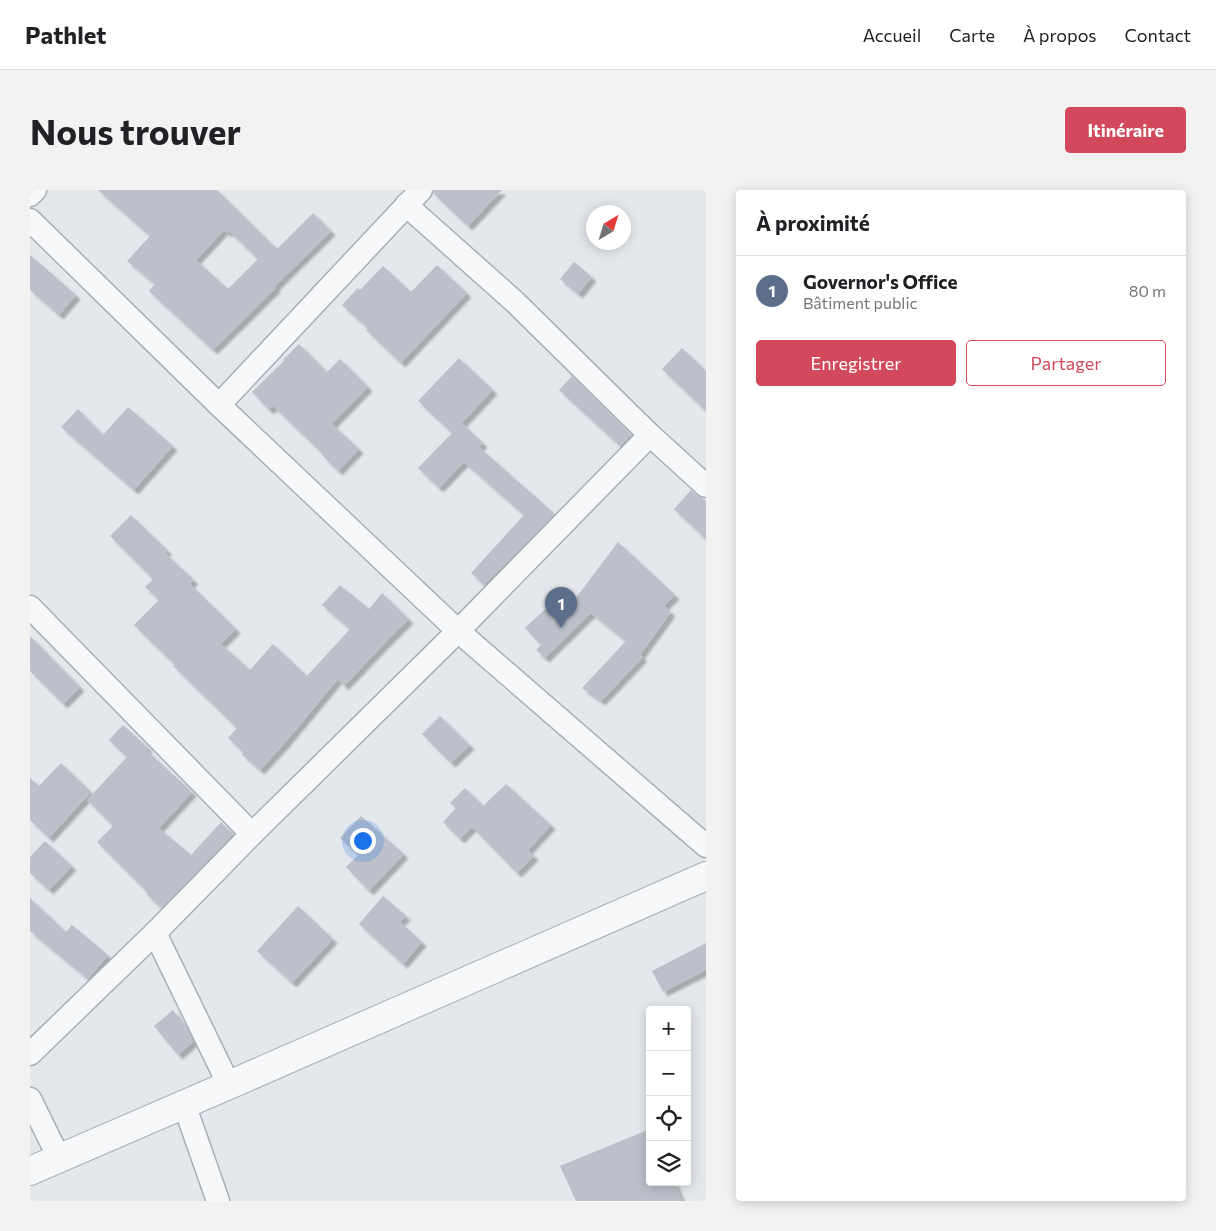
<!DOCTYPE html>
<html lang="fr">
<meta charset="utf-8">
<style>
:root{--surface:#fff;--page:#f2f2f2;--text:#202124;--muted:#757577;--line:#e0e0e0;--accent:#d1495b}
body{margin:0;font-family:Commissioner,sans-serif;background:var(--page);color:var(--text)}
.controls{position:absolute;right:15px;bottom:15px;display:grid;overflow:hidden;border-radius:5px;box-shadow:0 2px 12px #0003}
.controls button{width:45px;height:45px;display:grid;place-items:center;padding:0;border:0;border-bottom:1px solid var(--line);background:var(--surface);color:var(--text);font:25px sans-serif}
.compass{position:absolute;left:556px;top:15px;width:45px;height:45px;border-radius:50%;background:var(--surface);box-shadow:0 2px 12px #0003;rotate:38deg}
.you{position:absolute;left:332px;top:650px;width:18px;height:18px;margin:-12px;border:4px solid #fff;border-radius:50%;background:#1a73e8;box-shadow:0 0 0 8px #1a73e833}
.badge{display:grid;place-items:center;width:32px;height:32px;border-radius:50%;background:var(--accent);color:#fff;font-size:16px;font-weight:700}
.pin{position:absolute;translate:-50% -41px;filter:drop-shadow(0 1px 2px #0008)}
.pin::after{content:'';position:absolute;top:26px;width:18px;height:15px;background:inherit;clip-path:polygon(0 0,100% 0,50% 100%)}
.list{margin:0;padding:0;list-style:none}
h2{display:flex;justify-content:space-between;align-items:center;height:65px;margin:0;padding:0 20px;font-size:21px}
h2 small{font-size:16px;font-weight:400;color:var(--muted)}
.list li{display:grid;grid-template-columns:32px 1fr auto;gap:15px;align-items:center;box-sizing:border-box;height:70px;padding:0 20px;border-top:1px solid var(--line)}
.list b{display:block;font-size:19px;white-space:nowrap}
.list p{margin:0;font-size:16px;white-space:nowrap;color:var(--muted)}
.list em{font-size:16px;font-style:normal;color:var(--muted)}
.actions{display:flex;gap:10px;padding:15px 20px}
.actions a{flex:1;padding:11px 0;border:1px solid var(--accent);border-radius:5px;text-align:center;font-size:18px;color:var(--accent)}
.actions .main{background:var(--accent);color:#fff}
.icon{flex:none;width:28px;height:28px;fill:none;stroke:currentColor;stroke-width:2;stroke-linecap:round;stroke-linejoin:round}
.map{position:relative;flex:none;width:676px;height:1011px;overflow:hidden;border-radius:5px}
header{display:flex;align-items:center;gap:30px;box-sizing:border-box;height:70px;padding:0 25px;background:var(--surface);border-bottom:1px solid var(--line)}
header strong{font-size:24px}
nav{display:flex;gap:28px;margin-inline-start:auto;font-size:18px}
.intro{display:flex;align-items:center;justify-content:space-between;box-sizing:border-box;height:120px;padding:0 30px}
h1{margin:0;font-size:35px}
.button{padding:12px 22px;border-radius:5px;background:var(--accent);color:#fff;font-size:18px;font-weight:700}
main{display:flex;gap:30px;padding:0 30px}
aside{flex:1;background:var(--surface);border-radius:5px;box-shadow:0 2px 12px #0003}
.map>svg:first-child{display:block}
.building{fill:#bbc0ca;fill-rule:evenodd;filter:url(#shadow)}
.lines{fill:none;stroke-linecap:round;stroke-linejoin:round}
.minor-casing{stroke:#a9aeb7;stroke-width:25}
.tertiary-casing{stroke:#a9aeb7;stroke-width:30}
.minor{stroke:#f7f8fa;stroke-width:22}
.tertiary{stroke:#f7f8fa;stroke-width:28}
</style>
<header>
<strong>Pathlet</strong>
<nav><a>Accueil</a><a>Carte</a><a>À propos</a><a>Contact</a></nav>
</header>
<div class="intro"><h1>Nous trouver</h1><a class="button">Itinéraire</a></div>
<main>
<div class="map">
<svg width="676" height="1011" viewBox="0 0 676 1011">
<defs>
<filter id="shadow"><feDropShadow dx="4.5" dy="4.5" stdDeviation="1" flood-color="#0004"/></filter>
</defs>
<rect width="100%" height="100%" fill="#e4e7ec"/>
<g class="building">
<path d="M 68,0 L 187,0 L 247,59 L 283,23 L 301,41 L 245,96 L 246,98 L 183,160 L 119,101 L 125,94 L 97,71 L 120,46 ZM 194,40 L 197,43 L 199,41 L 228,69 L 198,99 L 166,70 Z"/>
<path d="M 404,0 L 472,0 L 438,36 L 404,4 Z"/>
<path d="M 0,65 L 46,105 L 29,125 L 0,100 Z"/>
<path d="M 544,72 L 562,87 L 548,104 L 530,89 Z"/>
<path d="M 407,75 L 437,103 L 371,173 L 336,140 L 338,138 L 312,115 L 328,98 L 330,100 L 353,76 L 381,102 Z"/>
<path d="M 269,154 L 297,182 L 310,169 L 338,197 L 302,234 L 329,259 L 308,281 L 292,265 L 293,264 L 243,216 L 239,220 L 222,202 L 254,171 L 253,170 Z"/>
<path d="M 652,158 L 676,181 L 676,221 L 632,179 Z"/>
<path d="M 429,168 L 463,200 L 432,233 L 453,253 L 449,257 L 525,324 L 454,395 L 441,383 L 494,325 L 434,272 L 409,298 L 388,278 L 422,243 L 388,211 Z"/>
<path d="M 542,186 L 601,245 L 590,256 L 529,200 Z"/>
<path d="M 98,217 L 143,256 L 104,300 L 31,237 L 48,219 L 73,245 Z"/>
<path d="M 661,300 L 668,306 L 676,311 L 676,349 L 644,319 Z"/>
<path d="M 101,325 L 137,360 L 135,363 L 164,390 L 160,394 L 206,439 L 191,454 L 220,480 L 243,454 L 277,486 L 320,439 L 292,415 L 310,395 L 339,419 L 352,403 L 379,429 L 355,453 L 314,496 L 308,489 L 254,554 L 230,580 L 212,565 L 214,563 L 198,548 L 207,538 L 143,476 L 145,475 L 104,435 L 129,410 L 115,397 L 123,389 L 80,346 Z"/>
<path d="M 588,352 L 645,405 L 634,416 L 641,422 L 610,465 L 613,467 L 571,511 L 552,498 L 596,451 L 561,423 L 515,468 L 506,460 L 511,455 L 495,438 L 525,410 L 536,421 Z"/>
<path d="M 0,446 L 50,497 L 33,514 L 0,481 Z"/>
<path d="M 410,526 L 440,555 L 421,573 L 392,544 Z"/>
<path d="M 93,535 L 118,558 L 116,560 L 162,602 L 129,638 L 161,665 L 191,632 L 203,644 L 132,718 L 117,705 L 118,703 L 67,652 L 83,636 L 57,610 L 97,567 L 79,550 Z"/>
<path d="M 31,573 L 61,602 L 19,648 L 0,630 L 0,588 L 9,596 Z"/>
<path d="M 476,594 L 521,635 L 498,660 L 504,666 L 487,683 L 442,637 L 430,649 L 413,632 L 426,618 L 420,613 L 435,598 L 453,616 Z"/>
<path d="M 331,626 L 374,664 L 339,701 L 316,677 L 328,665 L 310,648 Z"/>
<path d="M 15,651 L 42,676 L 19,700 L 0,683 L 0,667 Z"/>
<path d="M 353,706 L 376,726 L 370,732 L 392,752 L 373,774 L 329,734 Z"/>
<path d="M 0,708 L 36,742 L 42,735 L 78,765 L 58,789 L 0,741 Z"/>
<path d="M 268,716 L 303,749 L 262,793 L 227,761 Z"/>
<path d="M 676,753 L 676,780 L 633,802 L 622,781 Z"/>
<path d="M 143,820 L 156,837 L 163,852 L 148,865 L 124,836 Z"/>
<path d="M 620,939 L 620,992 L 644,992 L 652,1011 L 546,1011 L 530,976 Z"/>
</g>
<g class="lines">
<defs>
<g id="minor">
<path d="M 0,5 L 5,0"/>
<path d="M 376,15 L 485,112 L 620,245 L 676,296"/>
<path d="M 0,30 L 189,215 L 428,441 L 676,656"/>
<path d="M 189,215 L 391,0"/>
<path d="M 0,417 L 222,644"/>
<path d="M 125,743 L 199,895"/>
<path d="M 0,864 L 125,743 L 222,644 L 428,441 L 620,245"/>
<path d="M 0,909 L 29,968"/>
<path d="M 154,914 L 188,1011"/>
</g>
<path id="tertiary" d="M 0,981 L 199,895 L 676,686"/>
</defs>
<use href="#minor" class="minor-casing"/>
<use href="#tertiary" class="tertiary-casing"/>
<use href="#minor" class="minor"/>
<use href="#tertiary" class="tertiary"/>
</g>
</svg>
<div class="controls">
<button>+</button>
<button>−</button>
<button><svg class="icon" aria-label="locate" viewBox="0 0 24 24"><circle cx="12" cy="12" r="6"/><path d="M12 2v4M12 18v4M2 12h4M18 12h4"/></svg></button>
<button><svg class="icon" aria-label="layers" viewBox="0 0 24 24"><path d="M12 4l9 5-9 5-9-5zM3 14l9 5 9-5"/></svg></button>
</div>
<svg class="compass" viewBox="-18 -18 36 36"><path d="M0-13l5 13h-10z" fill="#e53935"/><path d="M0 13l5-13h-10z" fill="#757577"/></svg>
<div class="you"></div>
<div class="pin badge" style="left:531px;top:438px;background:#5c6f8a">1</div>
</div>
<aside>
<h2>À proximité<small></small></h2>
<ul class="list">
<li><span class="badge" style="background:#5c6f8a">1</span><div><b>Governor's Office</b><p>Bâtiment public</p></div><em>80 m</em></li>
</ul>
<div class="actions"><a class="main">Enregistrer</a><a>Partager</a></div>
</aside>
</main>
